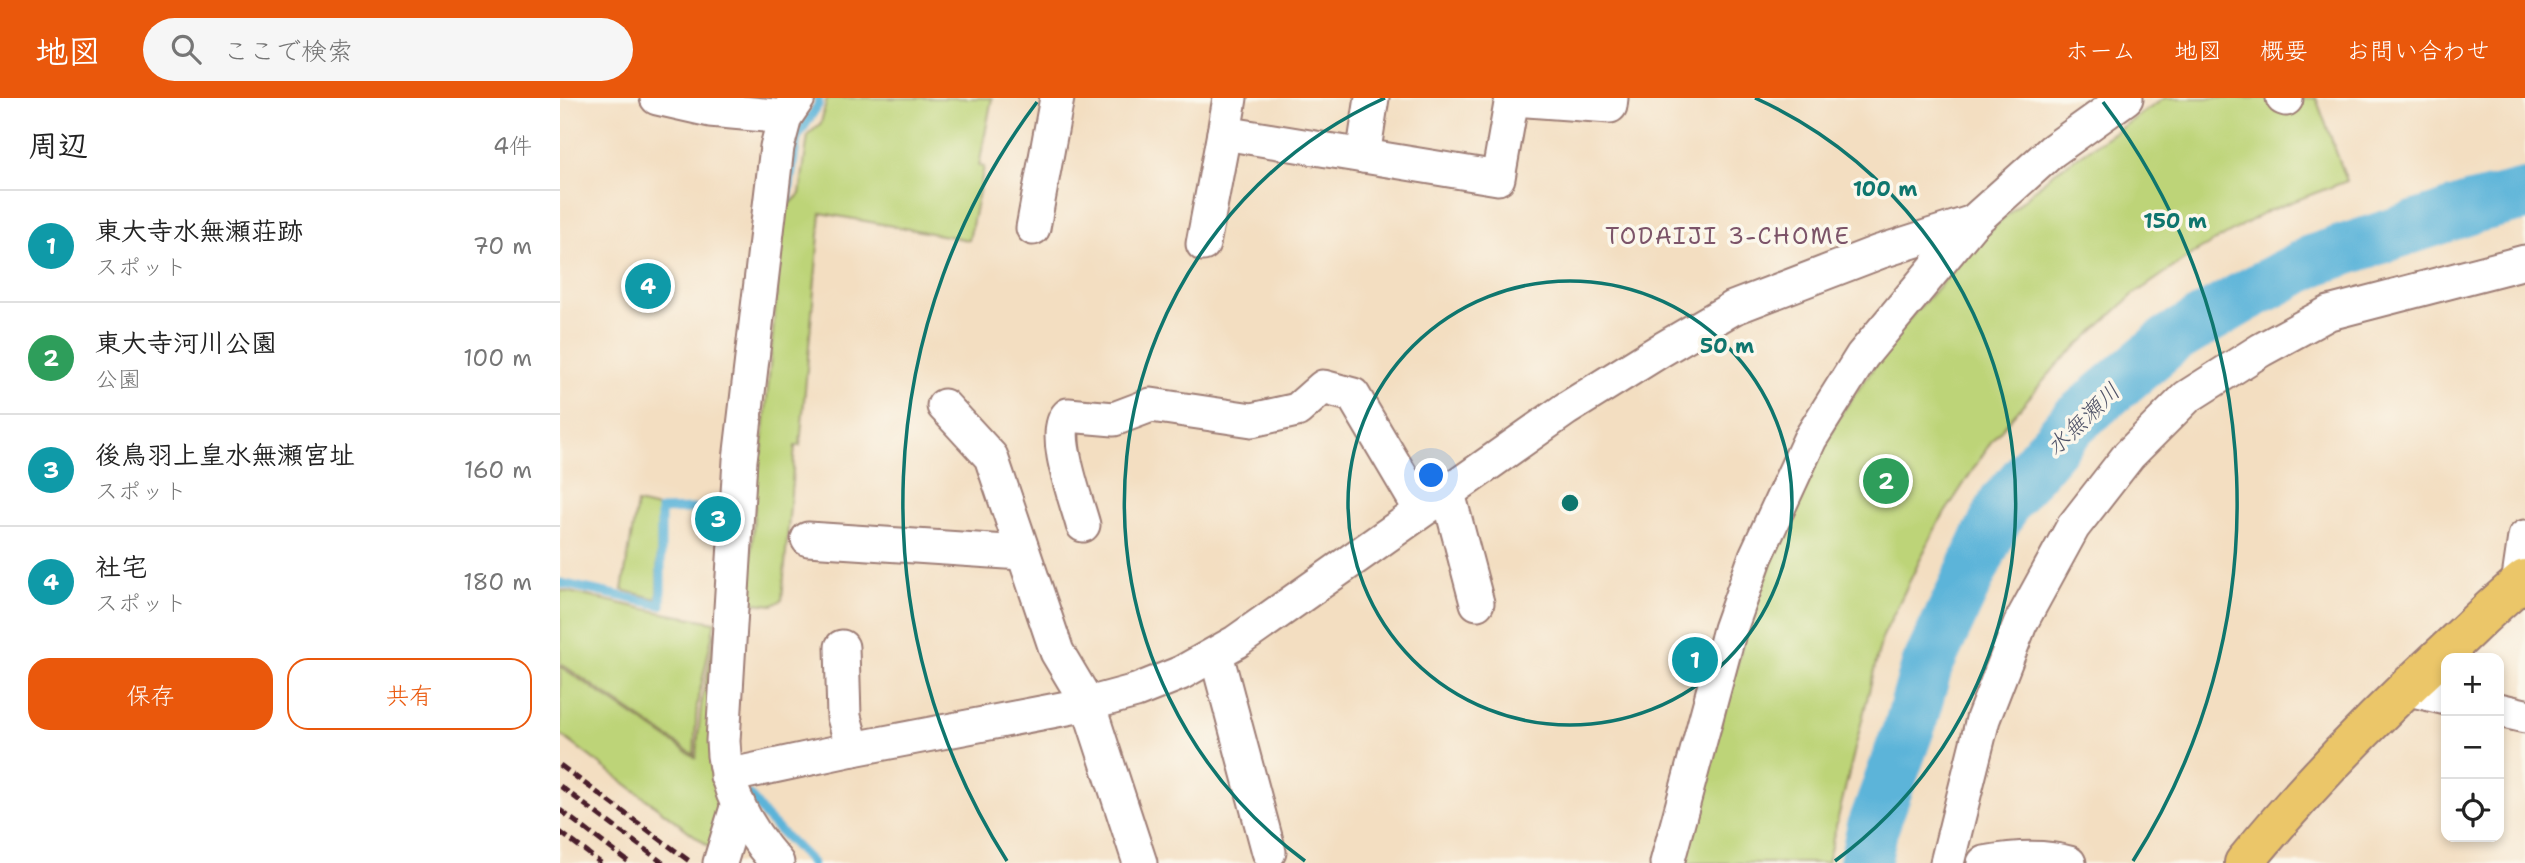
<!DOCTYPE html>
<html lang="ja">
<meta charset="utf-8">
<style>
:root{--surface:#fff;--page:#f6f6f6;--text:#222;--muted:#767676;--line:#e0e0e0;--accent:#ea580c}
body{margin:0;font-family:"Shantell Sans","Klee One",sans-serif;background:var(--page);color:var(--text)}
.controls{position:absolute;right:21px;bottom:21px;display:grid;overflow:hidden;border-radius:14px;box-shadow:0 4px 10px #0003}
.controls button{width:63px;height:63px;display:grid;place-items:center;padding:0;border:0;border-bottom:2px solid var(--line);background:var(--surface);color:var(--text);font:35px sans-serif}
.you{position:absolute;left:872px;top:378px;width:24px;height:24px;margin:-18px;border:5px solid #fff;border-radius:50%;background:#1a73e8;box-shadow:0 0 0 10px #1a73e833}
.badge{display:grid;place-items:center;width:46px;height:46px;border-radius:50%;background:var(--accent);color:#fff;font-size:23px;font-weight:700}
.pin{position:absolute;translate:-50% -50%;border:4px solid #fff;box-shadow:0 2px 7px #0006}
.list{margin:0;padding:0;list-style:none}
h2{display:flex;justify-content:space-between;align-items:center;height:91px;margin:0;padding:0 28px;font-size:30px}
h2 small{font-size:23px;font-weight:400;color:var(--muted)}
.list li{display:grid;grid-template-columns:46px 1fr auto;gap:21px;align-items:center;box-sizing:border-box;height:112px;padding:0 28px;border-top:2px solid var(--line)}
.list b{display:block;font-size:26px;white-space:nowrap}
.list p{margin:0;font-size:23px;white-space:nowrap;color:var(--muted)}
.list em{font-size:23px;font-style:normal;color:var(--muted)}
.actions{display:flex;gap:14px;padding:21px 28px}
.actions a{flex:1;padding:16px 0;border:2px solid var(--accent);border-radius:21px;text-align:center;font-size:24px;color:var(--accent)}
.actions .main{background:var(--accent);color:#fff}
.icon{flex:none;width:38px;height:38px;fill:none;stroke:currentColor;stroke-width:2;stroke-linecap:round;stroke-linejoin:round}
.map{position:relative;flex:none;width:1965px;height:765px;overflow:hidden}
header{display:flex;align-items:center;gap:42px;box-sizing:border-box;height:98px;padding:0 35px;background:var(--accent);color:#fff}
header strong{font-size:33px}
nav{display:flex;gap:38px;margin-inline-start:auto;font-size:24px}
.search{width:490px;height:63px;background:var(--page);display:flex;align-items:center;gap:18px;box-sizing:border-box;padding:0 24px;border-radius:38px;color:var(--muted);font-size:26px}
main{display:flex}
aside{flex:1;background:var(--surface)}
.map>svg:first-child{display:block}
.green{fill:#bdd478;stroke:#847a52;stroke-width:2}
.lines{fill:none;stroke-linecap:round;stroke-linejoin:round}
.stream{stroke:#5cb4d9;stroke-width:9}
.river{stroke:#5cb4d9;stroke-width:52}
.minor-casing{stroke:#9e7e76;stroke-width:37}
.major-casing{stroke:#9e7e76;stroke-width:42}
.minor{stroke:#fff;stroke-width:33}
.major{stroke:#ebc669;stroke-width:38}
.rail{stroke:#4a1f2b;stroke-width:5;stroke-dasharray:10 5;stroke-linecap:butt}
.ring{fill:none;stroke:#0f766e;stroke-width:3.5}
.labels{text-anchor:middle;stroke-width:7;stroke-linejoin:round;paint-order:stroke}
.neighbourhood-label{font-size:23px;letter-spacing:2px;fill:#7c5469;stroke:#fbf7ec}
.water-label{font-size:23px;font-style:italic;fill:#505368;stroke:#fbf7ec}
.centre{fill:#0f766e;stroke:#fbf7ec;stroke-width:3.5}
.ring-label{font-size:21px;text-anchor:middle;font-weight:bold;fill:#0f766e;stroke:#fbf7ec;stroke-width:7;stroke-linejoin:round;paint-order:stroke}
</style>
<header>
<strong>地図</strong>
<div class="search"><svg class="icon" aria-label="search" viewBox="0 0 24 24"><circle cx="10" cy="10" r="6"/><path d="M15 15l6 6"/></svg>ここで検索</div>
<nav><a>ホーム</a><a>地図</a><a>概要</a><a>お問い合わせ</a></nav>
</header>
<main>
<aside>
<h2>周辺<small>4件</small></h2>
<ul class="list">
<li><span class="badge" style="background:#0f9aa8">1</span><div><b>東大寺水無瀬荘跡</b><p>スポット</p></div><em>70 m</em></li>
<li><span class="badge" style="background:#2e9e5b">2</span><div><b>東大寺河川公園</b><p>公園</p></div><em>100 m</em></li>
<li><span class="badge" style="background:#0f9aa8">3</span><div><b>後鳥羽上皇水無瀬宮址</b><p>スポット</p></div><em>160 m</em></li>
<li><span class="badge" style="background:#0f9aa8">4</span><div><b>社宅</b><p>スポット</p></div><em>180 m</em></li>
</ul>
<div class="actions"><a class="main">保存</a><a>共有</a></div>
</aside>
<div class="map">
<svg width="1965" height="765" viewBox="0 0 1965 765">
<rect width="100%" height="100%" fill="#fbf7ec"/>
<filter id="ink" filterUnits="userSpaceOnUse"><feTurbulence type="fractalNoise" baseFrequency=".0143" numOctaves="2"/><feDisplacementMap in="SourceGraphic" scale="14" xChannelSelector="R" yChannelSelector="G"/><feConvolveMatrix kernelMatrix="1 2 1 2 8 2 1 2 1" color-interpolation-filters="sRGB"/></filter>
<filter id="wash" filterUnits="userSpaceOnUse"><feTurbulence type="fractalNoise" baseFrequency=".00686" numOctaves="4" result="noise"/><feDisplacementMap in="SourceGraphic" scale="28" xChannelSelector="R" yChannelSelector="G"/><feGaussianBlur stdDeviation="1.57" result="paint"/><feColorMatrix in="noise" values="0 0 0 0 0 0 0 0 0 0 0 0 0 0 0 0 0 1.4 0 .05"/><feComposite in="paint" operator="in"/></filter>
<g filter="url(#wash)">
<rect width="100%" height="100%" fill="#f3dec1"/>
<g class="green">
<path d="M 267,0 L 432,0 L 419,68 L 424,69 L 409,142 L 261,115 L 240,348 L 235,348 L 222,502 L 213,507 L 194,505 L 188,497 L 199,355 L 202,355 L 224,112 L 240,96 L 248,37 L 261,25 Z"/>
<path d="M 1605,0 L 1756,0 L 1787,83 L 1708,113 L 1634,155 L 1573,197 L 1498,266 L 1433,341 L 1377,427 L 1322,540 L 1267,765 L 1123,765 L 1192,511 L 1227,424 L 1281,316 L 1342,229 L 1422,140 L 1492,76 Z"/>
<path d="M 77,405 L 98,410 L 97,501 L 62,492 Z"/>
<path d="M 0,492 L 103,515 L 155,524 L 137,607 L 134,657 L 0,565 Z"/>
<path d="M 156,533 L 167,711 L 155,753 L 0,636 L 0,568 L 136,660 L 141,608 Z"/>
</g>
<g class="lines">
<g class="stream">
<path d="M 228,100 L 237,40 L 258,7 L 259,0"/>
<path d="M 0,485 L 101,507 L 101,412 L 162,410 L 163,402"/>
<path d="M 190,697 L 205,718 L 252,765"/>
</g>
<path class="river" d="M 1305,765 L 1312,732 L 1351,624 L 1367,568 L 1428,438 L 1445,404 L 1514,323 L 1609,243 L 1684,199 L 1754,162 L 1912,110 L 1965,97"/>
</g>
</g>
<g filter="url(#ink)">
<g class="lines">
<defs>
<g id="minor">
<path d="M 97,0 L 150,12 L 225,19"/>
<path d="M 670,0 L 664,35 L 938,80 L 952,0"/>
<path d="M 1723,0 L 1726,1"/>
<path d="M 952,1 L 1050,8 L 1051,0"/>
<path d="M 803,58 L 812,0"/>
<path d="M 473,130 L 497,0"/>
<path d="M 643,146 L 664,35"/>
<path d="M 384,308 L 431,359 L 497,554 L 528,606 L 580,765"/>
<path d="M 888,395 L 917,505"/>
<path d="M 523,427 C 517,404 490,335 508,317 L 554,321 L 591,307 L 692,322 L 737,312 L 763,289 L 793,297 L 861,412"/>
<path d="M 248,441 L 462,455"/>
<path d="M 1958,487 L 1965,439"/>
<path d="M 282,549 L 284,619 L 293,651"/>
<path d="M 656,556 L 709,754"/>
<path d="M 1845,590 L 1886,600"/>
<path d="M 1939,612 L 1965,618"/>
<path d="M 167,678 L 293,651 L 528,606 L 576,593 L 621,575 L 676,544 L 1006,311 L 1101,252 L 1173,210 L 1319,154 L 1413,124"/>
<path d="M 160,765 L 178,706"/>
<path d="M 217,765 C 187,731 164,689 163,643 L 180,362 L 217,49 L 225,19 L 238,0"/>
<path d="M 1107,765 L 1170,531 L 1196,458 L 1250,341 L 1302,258 L 1413,124 L 1492,53 L 1566,0"/>
<path d="M 1387,765 L 1423,621 L 1460,526 L 1513,429 L 1569,357 L 1627,299 L 1701,252 L 1769,215 L 1965,164"/>
<path d="M 1424,765 C 1451,760 1482,757 1509,765"/>
</g>
<path id="major" d="M 1684,765 C 1746,689 1814,619 1886,553 C 1912,529 1937,503 1965,481"/>
</defs>
<use href="#minor" class="minor-casing"/>
<use href="#major" class="major-casing"/>
<use href="#minor" class="minor"/>
<use href="#major" class="major"/>
<g class="rail">
<path d="M 0,667 L 132,765"/>
<path d="M 0,688 L 103,765"/>
<path d="M 0,712 L 70,765"/>
<path d="M 0,734 L 41,765"/>
</g>
</g>
</g>
<g class="ring">
<circle cx="1010" cy="405" r="222"/>
<path d="M745 763A445 445 0 0 1 825 0M1195 0A445 445 0 0 1 1275 763"/>
<path d="M447 763A667 667 0 0 1 477 4M1543 4A667 667 0 0 1 1573 763"/>
</g>
<g class="labels">
<g class="neighbourhood-label">
<text x="1168" y="146">TODAIJI 3-CHOME</text>
</g>
<g class="water-label">
<text transform="translate(1523 321) rotate(-44)" y="8">水無瀬川</text>
</g>
</g>
<circle cx="1010" cy="405" r="10" class="centre"/>
<g class="ring-label">
<text x="1325" y="98">100 m</text>
<text x="1615" y="130">150 m</text>
<text x="1167" y="255">50 m</text>
</g>
</svg>
<div class="controls">
<button>+</button>
<button>−</button>
<button><svg class="icon" aria-label="locate" viewBox="0 0 24 24"><circle cx="12" cy="12" r="6"/><path d="M12 2v4M12 18v4M2 12h4M18 12h4"/></svg></button>
</div>
<div class="you"></div>
<div class="pin badge" style="left:1135px;top:562px;background:#0f9aa8">1</div>
<div class="pin badge" style="left:1326px;top:383px;background:#2e9e5b">2</div>
<div class="pin badge" style="left:158px;top:421px;background:#0f9aa8">3</div>
<div class="pin badge" style="left:88px;top:188px;background:#0f9aa8">4</div>
</div>
</main>
